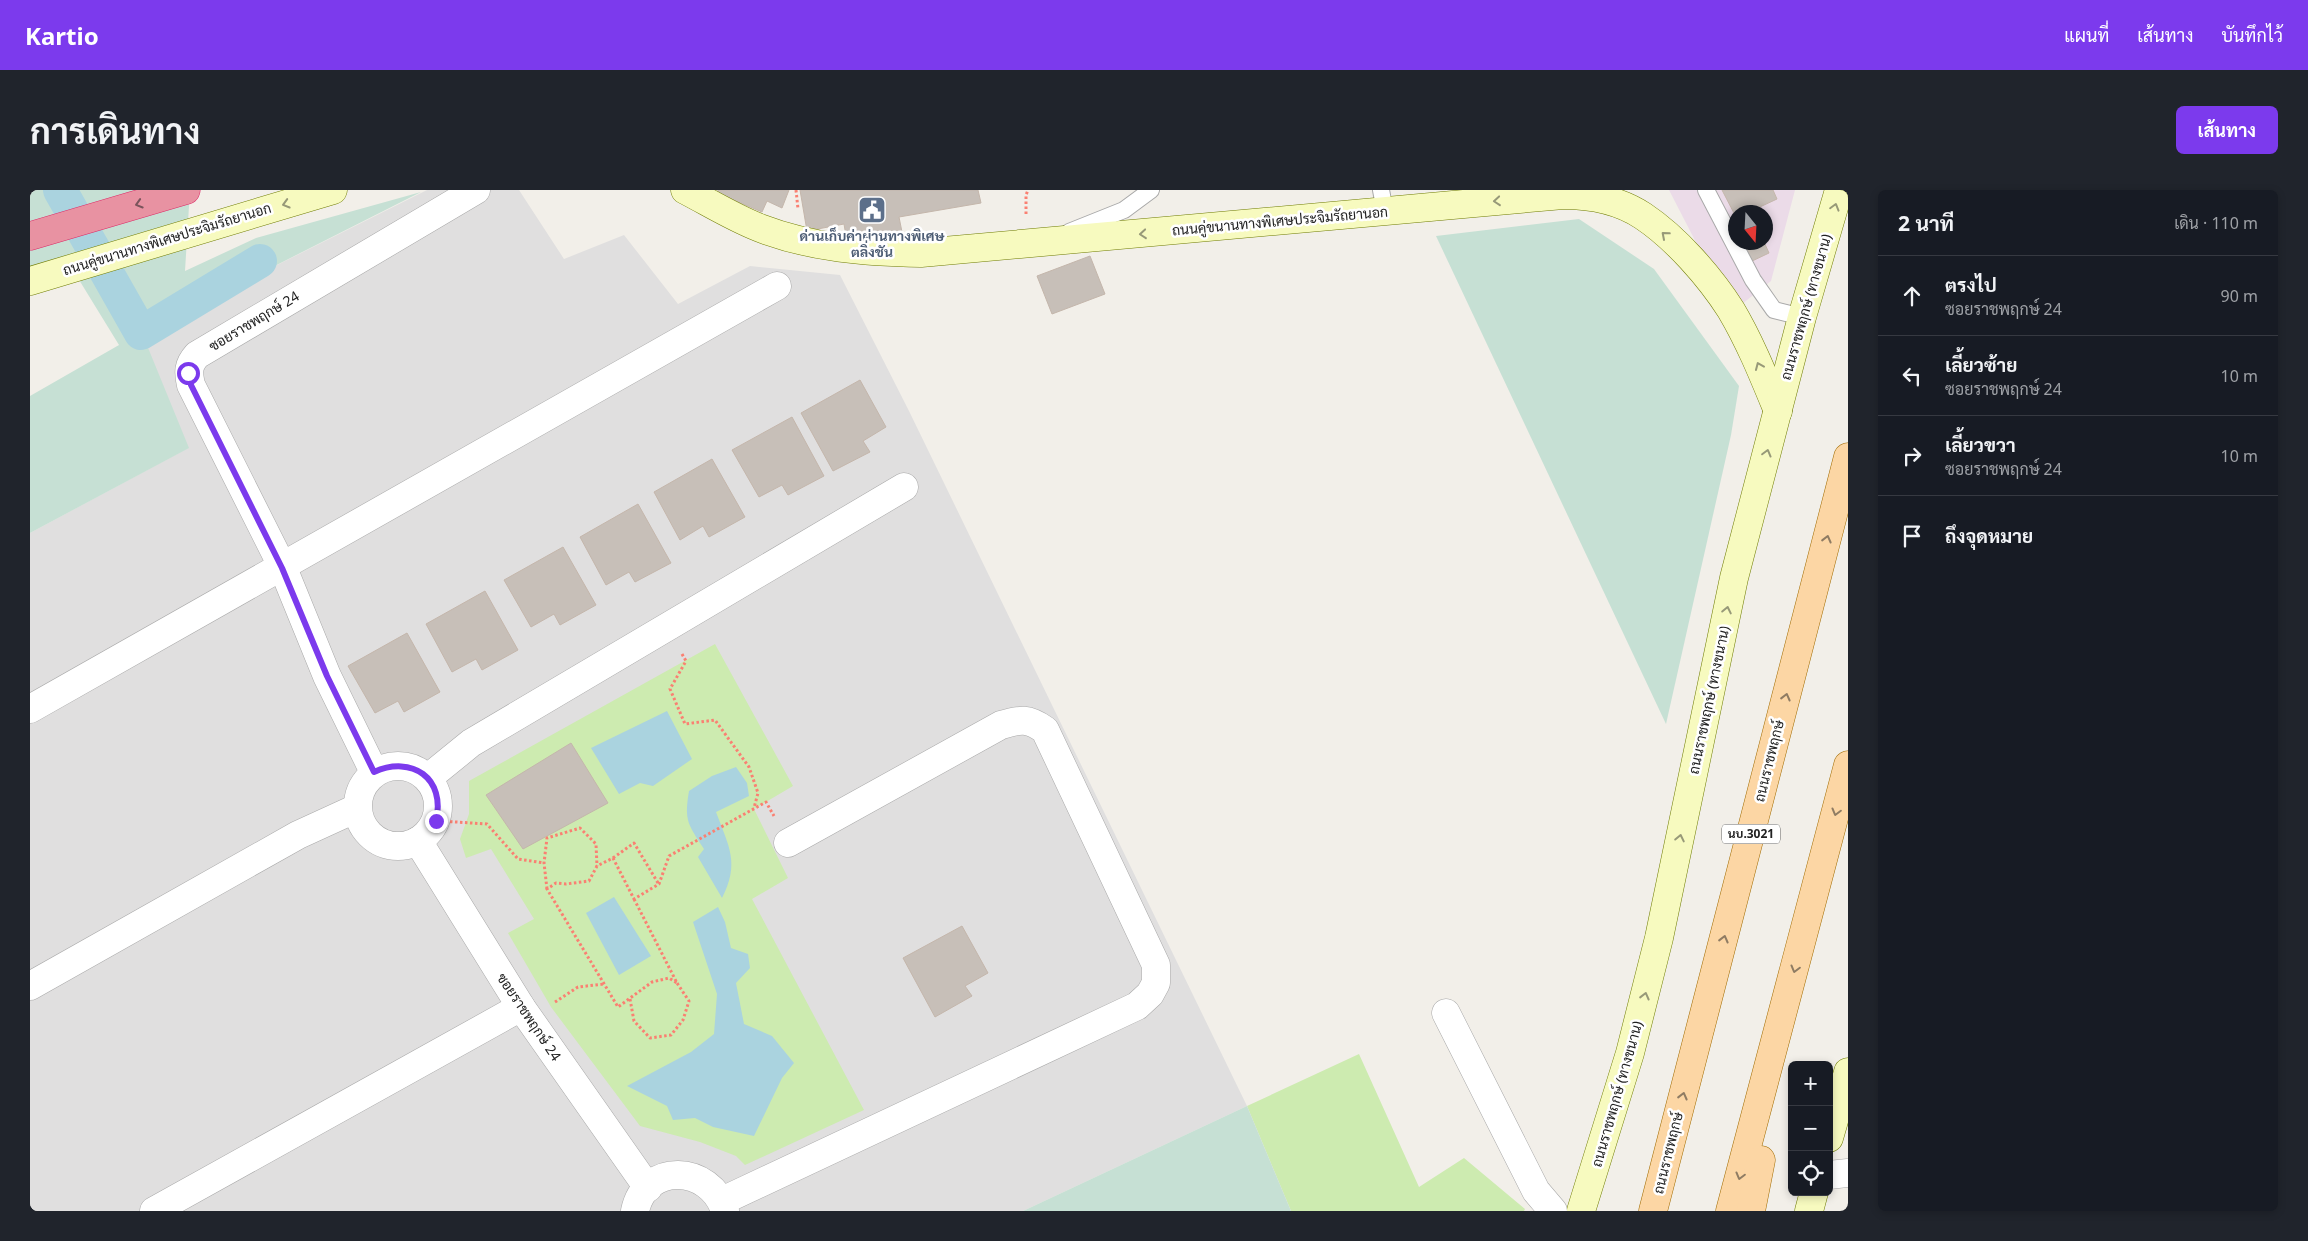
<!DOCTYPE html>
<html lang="th">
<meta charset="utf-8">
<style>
:root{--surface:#171b24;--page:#20242c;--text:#f1f3f6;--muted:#9ea1a6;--line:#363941;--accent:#7c3aed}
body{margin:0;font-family:"Noto Sans",Sarabun,sans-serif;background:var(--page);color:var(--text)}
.controls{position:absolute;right:15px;bottom:15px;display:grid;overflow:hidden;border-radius:8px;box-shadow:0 2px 8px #0003}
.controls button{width:45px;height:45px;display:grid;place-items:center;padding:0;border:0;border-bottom:1px solid var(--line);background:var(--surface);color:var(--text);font:25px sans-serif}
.compass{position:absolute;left:1698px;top:15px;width:45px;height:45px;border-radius:50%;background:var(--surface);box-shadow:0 2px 8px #0003;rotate:162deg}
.stop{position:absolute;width:15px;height:15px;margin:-11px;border:4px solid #7c3aed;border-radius:50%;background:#fff}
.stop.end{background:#7c3aed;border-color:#fff;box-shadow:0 1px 5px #0008}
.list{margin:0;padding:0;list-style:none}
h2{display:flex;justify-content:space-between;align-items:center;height:65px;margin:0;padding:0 20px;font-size:21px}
h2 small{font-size:16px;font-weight:400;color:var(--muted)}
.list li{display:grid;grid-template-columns:32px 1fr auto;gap:15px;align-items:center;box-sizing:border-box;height:80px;padding:0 20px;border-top:1px solid var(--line)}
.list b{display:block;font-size:19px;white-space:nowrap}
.list p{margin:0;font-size:16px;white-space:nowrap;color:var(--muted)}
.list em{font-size:16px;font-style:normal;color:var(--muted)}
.icon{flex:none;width:28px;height:28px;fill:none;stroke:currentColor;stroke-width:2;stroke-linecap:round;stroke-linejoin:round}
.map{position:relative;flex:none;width:1818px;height:1021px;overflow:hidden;border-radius:8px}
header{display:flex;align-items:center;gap:30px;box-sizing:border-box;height:70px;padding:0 25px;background:var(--accent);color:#fff}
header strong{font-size:24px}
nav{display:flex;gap:28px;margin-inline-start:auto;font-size:18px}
.intro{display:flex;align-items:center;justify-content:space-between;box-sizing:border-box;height:120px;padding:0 30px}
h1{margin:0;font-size:35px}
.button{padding:12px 22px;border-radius:8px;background:var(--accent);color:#fff;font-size:18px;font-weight:700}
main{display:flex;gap:30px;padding:0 30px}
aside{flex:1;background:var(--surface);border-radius:8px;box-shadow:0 2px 8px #0003}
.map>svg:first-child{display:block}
.residential{fill:#e0dfdf}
.industrial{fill:#ebdbe8;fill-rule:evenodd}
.grass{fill:#cdebb0}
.wetland{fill:#c6e0d4}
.water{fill:#aad3df}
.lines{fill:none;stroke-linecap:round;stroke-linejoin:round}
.canal{stroke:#aad3df;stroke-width:34}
.building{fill:#c7bfb8;stroke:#c4b6ab}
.lane-casing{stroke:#a9a9a9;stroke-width:18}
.street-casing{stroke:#a9a9a9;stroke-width:29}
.secondary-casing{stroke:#707d05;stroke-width:29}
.primary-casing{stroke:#a06b00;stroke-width:29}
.highway-casing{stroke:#dc2a67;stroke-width:29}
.path{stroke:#fa8072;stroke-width:3;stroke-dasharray:2.5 2.5;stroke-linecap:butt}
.lane{stroke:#fff;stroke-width:16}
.street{stroke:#fff;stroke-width:28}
.secondary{stroke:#f7fabf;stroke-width:28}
.primary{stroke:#fcd6a4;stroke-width:28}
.highway{stroke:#e892a2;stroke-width:28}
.oneway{stroke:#979978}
.oneway2{stroke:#7b545c}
.oneway3{stroke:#8f7c63}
.route{stroke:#7c3aed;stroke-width:6}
.labels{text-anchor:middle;stroke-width:5;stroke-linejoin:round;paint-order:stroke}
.shield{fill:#fff;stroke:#646464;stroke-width:1}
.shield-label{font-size:12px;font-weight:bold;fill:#222}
.street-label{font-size:14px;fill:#222;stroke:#fff}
.service-label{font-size:14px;font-weight:bold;fill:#4e5e75;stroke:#fff}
</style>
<header>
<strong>Kartio</strong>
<nav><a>แผนที่</a><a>เส้นทาง</a><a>บันทึกไว้</a></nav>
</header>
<div class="intro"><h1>การเดินทาง</h1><a class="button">เส้นทาง</a></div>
<main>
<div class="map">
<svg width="1818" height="1021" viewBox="0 0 1818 1021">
<rect width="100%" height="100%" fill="#f2efe9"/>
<path class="residential" d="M 397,0 L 489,0 L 534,69 L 594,45 L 648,114 L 720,76 L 810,85 L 879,221 L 1217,916 L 993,1021 L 0,1021 L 0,343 L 158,258 L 111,143 Z"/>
<path class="industrial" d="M 1639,0 L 1765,0 L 1741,91 L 1712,114 L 1672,64 ZM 1706,22 L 1736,22 L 1736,52 L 1706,52 Z"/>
<g class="grass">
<path d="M 685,454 L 763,596 L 724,619 L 758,688 L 722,709 L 834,920 L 715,975 L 706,966 L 670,952 L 610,936 L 521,817 L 478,743 L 504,729 L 461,659 L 436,668 L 430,649 L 439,624 L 439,591 Z"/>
<path d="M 1329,864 L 1389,997 L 1434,968 L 1495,1019 L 1494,1021 L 1261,1021 L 1217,916 Z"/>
</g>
<g class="wetland">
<path d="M 0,0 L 160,0 L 155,81 L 226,48 L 391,2 L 112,143 L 159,258 L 0,343 L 0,206 L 89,155 L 35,67 L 0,77 Z"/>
<path d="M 1549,29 L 1624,79 L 1709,196 L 1701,245 L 1636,534 L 1406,46 Z"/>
<path d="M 1217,916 L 1261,1021 L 993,1021 Z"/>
</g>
<g class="water">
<path d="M 637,521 L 662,569 L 623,596 L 610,593 L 589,604 L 561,558 Z"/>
<path d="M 706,577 L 717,593 L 719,606 L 686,622 C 699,657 710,673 692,708 L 668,667 L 674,659 C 658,634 654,631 659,601 L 682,586 Z"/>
<path d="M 584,707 L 621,766 L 589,785 L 556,723 Z"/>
<path d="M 688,717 L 695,732 L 701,758 L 718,764 L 720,778 L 706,793 L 714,834 L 742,846 L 764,873 L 752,888 L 724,946 L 683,937 L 665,928 L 643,930 L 637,916 L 597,896 L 661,862 L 684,844 L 687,804 L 663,732 Z"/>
</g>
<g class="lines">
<path class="canal" d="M 30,0 L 111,143 L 230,71"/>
</g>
<g class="building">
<path d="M 688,0 L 759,0 L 752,18 L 737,11 L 732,22 L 687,3 Z"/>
<path d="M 770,0 L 948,0 L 951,13 L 869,27 L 872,42 L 817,52 L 814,34 L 777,41 Z"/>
<path d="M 1692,0 L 1743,0 L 1747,9 L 1719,22 L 1706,22 L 1706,27 Z"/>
<path d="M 1711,52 L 1734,52 L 1739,63 L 1720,72 Z"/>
<path d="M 1060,66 L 1075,104 L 1022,124 L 1007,86 Z"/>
<path d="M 830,190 L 856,237 L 833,251 L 840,262 L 803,281 L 771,223 Z"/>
<path d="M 762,227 L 794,286 L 758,305 L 752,295 L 729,307 L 702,260 Z"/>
<path d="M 682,269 L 715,327 L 679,347 L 673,336 L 650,350 L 624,302 Z"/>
<path d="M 608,314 L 641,373 L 605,392 L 599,382 L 576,395 L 550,347 Z"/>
<path d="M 533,357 L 566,415 L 530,435 L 524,424 L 501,437 L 474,390 Z"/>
<path d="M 455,401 L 488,460 L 452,480 L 446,469 L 422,482 L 396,434 Z"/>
<path d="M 377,443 L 410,502 L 374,522 L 368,511 L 345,523 L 318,476 Z"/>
<path d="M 541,553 L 578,613 L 493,659 L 456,605 Z"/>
<path d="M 932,736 L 958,783 L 935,796 L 942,806 L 905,827 L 873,768 Z"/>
</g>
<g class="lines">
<defs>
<g id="lane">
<path d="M 1351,0 L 1355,21"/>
<path d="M 1676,0 L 1723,90 L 1744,120 L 1772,127"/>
<path d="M 1039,42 L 1094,20 L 1121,0"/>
</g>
<g id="street">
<path d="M 0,519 L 747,96"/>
<circle cx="368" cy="616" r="40"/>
<path d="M 344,582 L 297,486 L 253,378 L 161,195 C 158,182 158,175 167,165 L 446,0"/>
<path d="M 398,588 L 441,553 L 874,297"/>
<path d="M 388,651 L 491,817 L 618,998"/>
<path d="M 0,796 L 268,645 L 327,618"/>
<path d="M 1416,823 L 1506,1001 L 1523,1021"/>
<path d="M 1799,985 L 1818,983"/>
<path d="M 692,1011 L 1107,816 L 1120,804 L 1126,793 L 1126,775 L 1015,540 C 998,528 991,529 971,535 L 758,653"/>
<path d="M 124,1021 L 491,817"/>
<path d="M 605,1021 C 615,972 680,974 695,1021"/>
</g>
<g id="secondary">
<path d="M 655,0 C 680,13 704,28 730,38 C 782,58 836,62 891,63 L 1533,5 C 1561,5 1589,10 1613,26 C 1646,48 1680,87 1701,120 C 1720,152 1734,187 1748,221"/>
<path d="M 0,91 L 303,0"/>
<path d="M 1799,948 L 1818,882"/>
<path d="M 1551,1021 L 1600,863 L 1629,748 L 1704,388 L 1772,127 L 1809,0"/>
<path d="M 1779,1021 L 1784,1002"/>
</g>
<g id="primary">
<path d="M 1623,1021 L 1818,267"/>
<path d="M 1700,1021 L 1818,575"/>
<path d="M 1721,1021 L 1731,970"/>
</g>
<path id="highway" d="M 0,46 L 156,0"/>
</defs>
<use href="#lane" class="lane-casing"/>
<use href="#street" class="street-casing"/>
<use href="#secondary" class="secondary-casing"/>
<use href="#primary" class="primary-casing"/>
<use href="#highway" class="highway-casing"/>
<g class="path">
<path d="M 766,0 L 768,19"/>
<path d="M 996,24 L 996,5 L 998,0"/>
<path d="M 652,464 L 656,471 L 640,499 L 655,534 L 685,530 L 719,577 L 728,603 L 724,618"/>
<path d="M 410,631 L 457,634 L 488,669 L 514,673"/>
<path d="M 583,668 L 604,653 L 628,693"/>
<path d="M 517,699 L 514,673 L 517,648 L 550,638 L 566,654 L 567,676"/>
<path d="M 604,709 L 647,793 L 639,788 L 622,792 L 588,817 L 517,699 L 526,693 L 536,694 L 559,691 L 567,676 L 583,668 L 604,709 L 629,694 L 639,666 L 736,612 L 744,626"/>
<path d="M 600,809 L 604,831 L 620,848 L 641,845 L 653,830 L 659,811 L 647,793"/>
<path d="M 525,812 L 548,797 L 574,794"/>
</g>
<use href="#lane" class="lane"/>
<use href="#street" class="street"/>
<use href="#secondary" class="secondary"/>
<use href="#primary" class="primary"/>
<use href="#highway" class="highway"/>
</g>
<defs><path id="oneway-chevron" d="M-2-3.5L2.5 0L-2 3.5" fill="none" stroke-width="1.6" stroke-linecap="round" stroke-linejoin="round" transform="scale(1.25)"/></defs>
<g class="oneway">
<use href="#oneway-chevron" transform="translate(1467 11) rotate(175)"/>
<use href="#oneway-chevron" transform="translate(256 14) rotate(164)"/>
<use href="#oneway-chevron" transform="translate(1805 17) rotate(-74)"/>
<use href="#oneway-chevron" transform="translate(1113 44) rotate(175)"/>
<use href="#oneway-chevron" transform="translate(1635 45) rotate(-139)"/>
<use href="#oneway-chevron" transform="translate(1729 176) rotate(-113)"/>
<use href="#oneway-chevron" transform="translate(1737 263) rotate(-75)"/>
<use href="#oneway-chevron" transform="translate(1697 420) rotate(-78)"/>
<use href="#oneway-chevron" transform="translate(1650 648) rotate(-78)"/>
<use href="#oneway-chevron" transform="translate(1615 806) rotate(-76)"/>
</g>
<use class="oneway2" href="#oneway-chevron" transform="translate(109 14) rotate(163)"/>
<g class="oneway3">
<use href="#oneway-chevron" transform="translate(1797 349) rotate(-76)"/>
<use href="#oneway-chevron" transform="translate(1756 507) rotate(-76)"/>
<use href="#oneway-chevron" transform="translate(1806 622) rotate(105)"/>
<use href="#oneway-chevron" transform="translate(1694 749) rotate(-76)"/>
<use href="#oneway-chevron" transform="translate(1765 779) rotate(105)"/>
<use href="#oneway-chevron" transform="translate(1653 906) rotate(-76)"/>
<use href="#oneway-chevron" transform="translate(1710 986) rotate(105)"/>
</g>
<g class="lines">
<path class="route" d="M 158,183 L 161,195 L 252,378 L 297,486 L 344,582 C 382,565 416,588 406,631"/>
</g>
<defs>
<symbol id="civic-square" viewBox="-11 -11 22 22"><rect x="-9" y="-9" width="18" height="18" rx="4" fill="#5c6f8a" stroke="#fff"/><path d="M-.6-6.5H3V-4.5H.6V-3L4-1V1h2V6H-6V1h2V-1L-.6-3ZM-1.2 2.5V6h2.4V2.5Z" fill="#fff"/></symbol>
</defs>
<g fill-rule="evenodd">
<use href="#civic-square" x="826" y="4" width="32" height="32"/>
</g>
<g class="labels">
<rect class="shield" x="1692" y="634.5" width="58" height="19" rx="4"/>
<g class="shield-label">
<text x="1721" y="648">นบ.3021</text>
</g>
<g class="street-label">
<text transform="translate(1250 31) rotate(-5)" y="5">ถนนคู่ขนานทางพิเศษประจิมรัถยานอก</text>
<text transform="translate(137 49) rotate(-17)" y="5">ถนนคู่ขนานทางพิเศษประจิมรัถยานอก</text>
<text transform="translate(1776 117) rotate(-74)" y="5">ถนนราชพฤกษ์ (ทางขนาน)</text>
<text transform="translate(224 131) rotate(-31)" y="5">ซอยราชพฤกษ์ 24</text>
<text transform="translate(1679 510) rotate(-78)" y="5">ถนนราชพฤกษ์ (ทางขนาน)</text>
<text transform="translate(1739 571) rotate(-76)" y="5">ถนนราชพฤกษ์</text>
<text transform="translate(499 827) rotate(56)" y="5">ซอยราชพฤกษ์ 24</text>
<text transform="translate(1587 904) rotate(-74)" y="5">ถนนราชพฤกษ์ (ทางขนาน)</text>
<text transform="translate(1638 963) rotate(-76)" y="5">ถนนราชพฤกษ์</text>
</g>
<g class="service-label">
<text x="842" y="51">ด่านเก็บค่าผ่านทางพิเศษ<tspan x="842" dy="16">ตลิ่งชัน</tspan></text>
</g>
</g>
</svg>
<div class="controls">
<button>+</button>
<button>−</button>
<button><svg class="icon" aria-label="locate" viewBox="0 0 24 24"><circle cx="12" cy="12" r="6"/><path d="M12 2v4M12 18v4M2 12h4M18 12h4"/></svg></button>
</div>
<svg class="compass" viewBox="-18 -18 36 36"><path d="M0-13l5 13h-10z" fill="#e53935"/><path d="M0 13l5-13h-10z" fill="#9ea1a6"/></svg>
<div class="stop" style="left:158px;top:183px"></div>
<div class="stop end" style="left:406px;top:631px"></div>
</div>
<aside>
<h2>2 นาที<small>เดิน · 110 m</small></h2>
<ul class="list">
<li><svg class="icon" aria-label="ahead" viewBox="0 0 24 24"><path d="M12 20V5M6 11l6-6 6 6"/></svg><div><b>ตรงไป</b><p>ซอยราชพฤกษ์ 24</p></div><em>90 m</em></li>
<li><svg class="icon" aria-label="left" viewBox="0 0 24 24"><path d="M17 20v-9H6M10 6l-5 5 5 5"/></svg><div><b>เลี้ยวซ้าย</b><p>ซอยราชพฤกษ์ 24</p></div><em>10 m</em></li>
<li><svg class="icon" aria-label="right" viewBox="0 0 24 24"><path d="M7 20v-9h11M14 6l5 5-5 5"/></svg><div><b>เลี้ยวขวา</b><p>ซอยราชพฤกษ์ 24</p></div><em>10 m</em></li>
<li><svg class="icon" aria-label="arrive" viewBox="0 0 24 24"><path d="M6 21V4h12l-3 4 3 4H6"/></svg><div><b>ถึงจุดหมาย</b></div></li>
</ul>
</aside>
</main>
